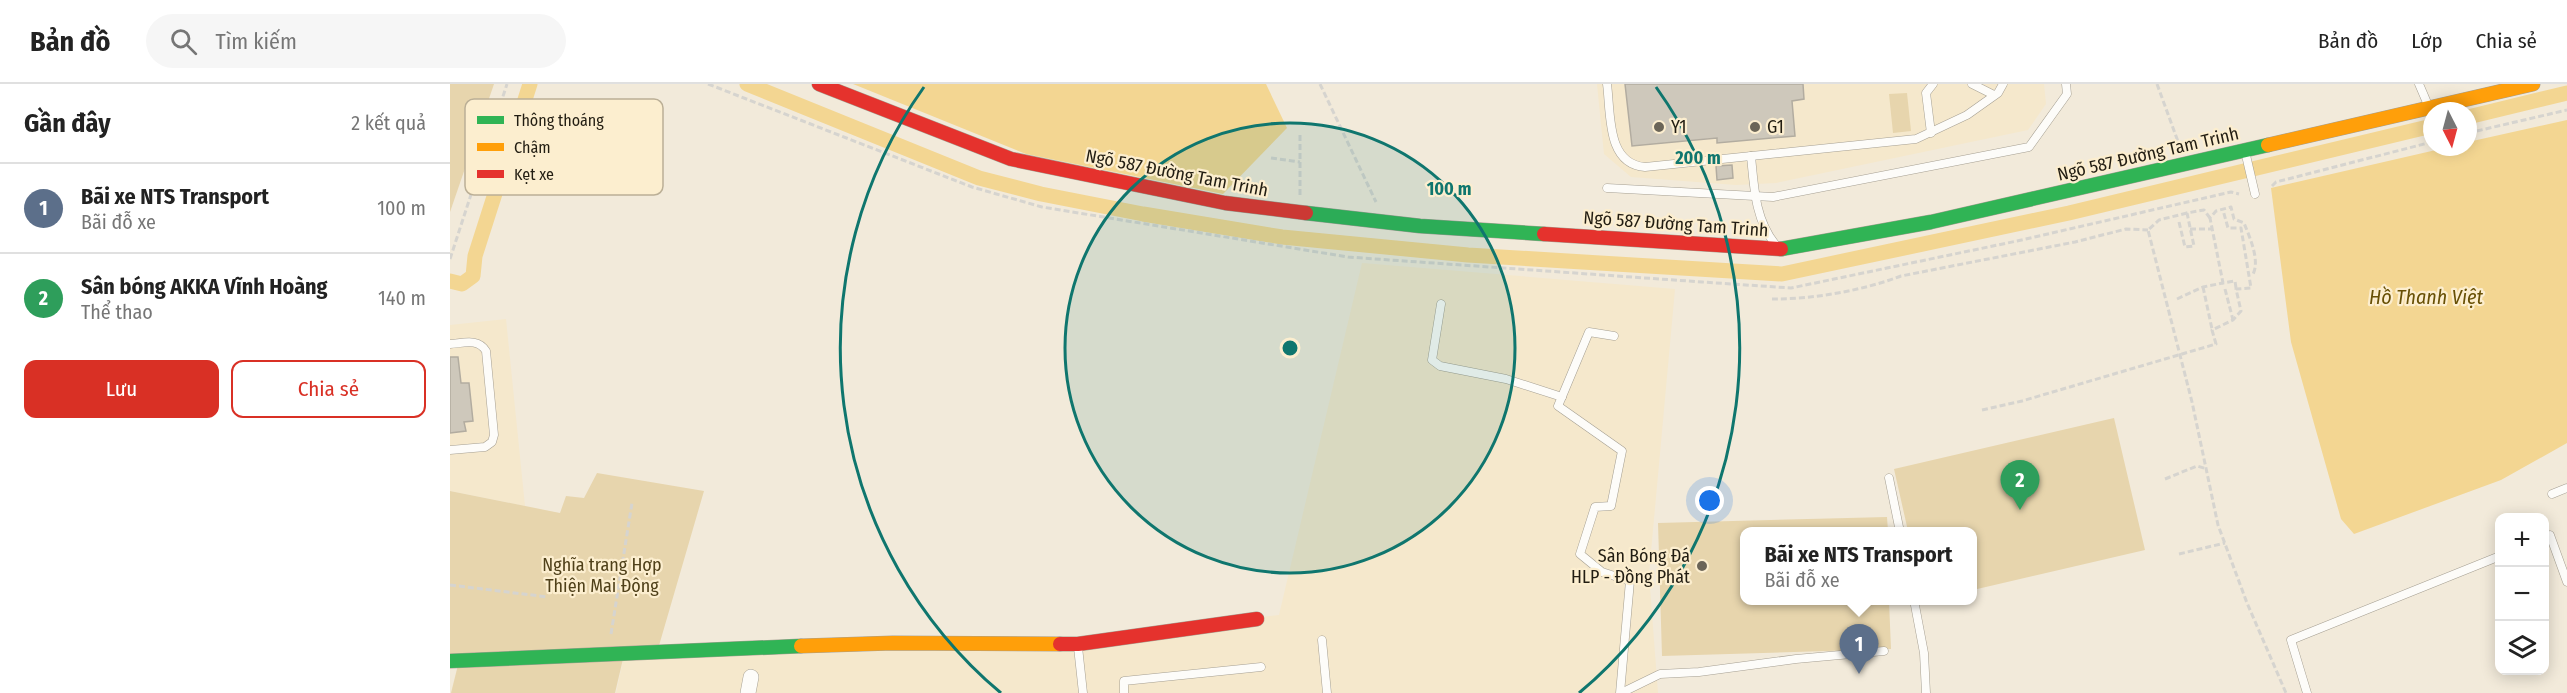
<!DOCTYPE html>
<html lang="vi">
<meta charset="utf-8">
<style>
:root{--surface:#fff;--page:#f6f6f6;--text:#222;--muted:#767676;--line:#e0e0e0;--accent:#d93025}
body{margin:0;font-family:"Fira Sans Condensed",sans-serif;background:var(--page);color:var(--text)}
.controls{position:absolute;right:18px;bottom:18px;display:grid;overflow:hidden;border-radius:12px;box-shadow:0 3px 15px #0003}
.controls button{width:54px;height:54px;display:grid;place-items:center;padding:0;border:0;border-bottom:2px solid var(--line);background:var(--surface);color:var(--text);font:30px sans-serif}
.compass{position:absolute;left:1973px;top:18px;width:54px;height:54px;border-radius:50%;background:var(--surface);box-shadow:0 3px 15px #0003;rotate:174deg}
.you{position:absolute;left:1260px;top:417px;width:21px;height:21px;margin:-15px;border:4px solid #fff;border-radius:50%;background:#1a73e8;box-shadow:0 0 0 9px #1a73e833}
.badge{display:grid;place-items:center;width:39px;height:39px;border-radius:50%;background:var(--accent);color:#fff;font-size:20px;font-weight:700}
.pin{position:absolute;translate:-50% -50px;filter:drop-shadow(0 2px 3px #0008)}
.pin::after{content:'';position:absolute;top:32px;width:21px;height:18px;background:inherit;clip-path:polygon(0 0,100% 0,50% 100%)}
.popup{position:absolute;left:1290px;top:443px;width:237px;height:78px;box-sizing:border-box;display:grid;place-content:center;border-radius:12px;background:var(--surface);filter:drop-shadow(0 2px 4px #0005);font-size:20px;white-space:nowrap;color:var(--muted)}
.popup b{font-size:22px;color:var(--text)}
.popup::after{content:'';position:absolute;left:50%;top:100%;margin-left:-12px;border:12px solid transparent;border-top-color:var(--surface)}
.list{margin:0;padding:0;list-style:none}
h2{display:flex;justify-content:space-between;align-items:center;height:78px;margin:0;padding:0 24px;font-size:26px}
h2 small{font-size:20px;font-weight:400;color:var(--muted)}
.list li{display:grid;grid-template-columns:39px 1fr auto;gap:18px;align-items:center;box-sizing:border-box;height:90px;padding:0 24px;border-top:2px solid var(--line)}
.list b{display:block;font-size:22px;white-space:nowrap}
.list p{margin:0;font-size:20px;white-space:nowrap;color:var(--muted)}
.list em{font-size:20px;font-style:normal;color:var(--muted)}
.actions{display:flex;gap:12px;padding:18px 24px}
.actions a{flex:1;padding:14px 0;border:2px solid var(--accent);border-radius:12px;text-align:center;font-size:21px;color:var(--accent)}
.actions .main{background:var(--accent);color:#fff}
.icon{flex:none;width:33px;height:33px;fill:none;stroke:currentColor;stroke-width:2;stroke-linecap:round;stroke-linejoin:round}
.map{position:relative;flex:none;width:2117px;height:609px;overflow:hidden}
header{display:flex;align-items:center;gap:36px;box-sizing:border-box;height:84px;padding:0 30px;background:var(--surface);border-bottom:2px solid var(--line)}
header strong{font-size:28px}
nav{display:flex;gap:33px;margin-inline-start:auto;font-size:21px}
.search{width:420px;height:54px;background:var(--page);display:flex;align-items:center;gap:15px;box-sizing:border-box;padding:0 21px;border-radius:33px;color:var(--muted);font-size:22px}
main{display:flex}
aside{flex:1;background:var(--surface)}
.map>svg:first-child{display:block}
.built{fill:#f5e8cc}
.green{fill:#e7d5ad}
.water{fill:#f3d692}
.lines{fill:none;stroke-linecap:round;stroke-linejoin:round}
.canal{stroke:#f3d692;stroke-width:15}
.building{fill:#cec8bb;stroke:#b2aca0;stroke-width:1.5}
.lane-casing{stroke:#a59f92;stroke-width:9}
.street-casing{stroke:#a59f92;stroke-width:16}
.fast-casing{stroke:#a59f92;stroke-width:15}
.slow-casing{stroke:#a59f92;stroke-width:15}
.jam-casing{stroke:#a59f92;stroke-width:15}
.path{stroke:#d6d4cf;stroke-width:3;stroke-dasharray:6 3;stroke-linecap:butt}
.lane{stroke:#fdfcf9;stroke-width:8}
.street{stroke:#fdfcf9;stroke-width:15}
.fast{stroke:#30b455;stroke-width:14}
.slow{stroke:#ff9f0a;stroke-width:14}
.jam{stroke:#e5322d;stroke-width:14}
.ring{fill:none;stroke:#0f766e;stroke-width:3}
.poi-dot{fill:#6b6558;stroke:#fceecf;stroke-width:2}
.labels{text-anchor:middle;stroke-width:4.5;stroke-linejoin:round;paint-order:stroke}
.poi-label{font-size:18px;fill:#221d12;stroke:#fceecf;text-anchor:start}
.street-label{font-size:18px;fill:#221d12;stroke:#fceecf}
.park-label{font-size:18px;fill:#4f4019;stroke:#fceecf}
.water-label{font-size:20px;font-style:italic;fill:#685005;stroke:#fceecf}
.key{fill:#fceecf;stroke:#bbaf96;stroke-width:1.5}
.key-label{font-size:16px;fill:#221d12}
.centre{fill:#0f766e;stroke:#fceecf;stroke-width:3}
.ring-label{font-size:18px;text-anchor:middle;font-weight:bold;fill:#0f766e;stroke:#fceecf;stroke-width:4.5;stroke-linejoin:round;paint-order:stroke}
</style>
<header>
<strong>Bản đồ</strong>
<div class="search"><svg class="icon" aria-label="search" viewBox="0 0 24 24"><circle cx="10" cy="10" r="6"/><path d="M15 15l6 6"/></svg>Tìm kiếm</div>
<nav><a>Bản đồ</a><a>Lớp</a><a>Chia sẻ</a></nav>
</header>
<main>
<aside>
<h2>Gần đây<small>2 kết quả</small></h2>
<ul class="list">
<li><span class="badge" style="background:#5c6f8a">1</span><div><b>Bãi xe NTS Transport</b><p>Bãi đỗ xe</p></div><em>100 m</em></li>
<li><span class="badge" style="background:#2e9e5b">2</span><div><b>Sân bóng AKKA Vĩnh Hoàng</b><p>Thể thao</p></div><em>140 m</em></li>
</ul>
<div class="actions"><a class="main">Lưu</a><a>Chia sẻ</a></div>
</aside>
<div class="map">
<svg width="2117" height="609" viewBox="0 0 2117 609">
<rect width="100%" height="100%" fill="#f2eada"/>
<g class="built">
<path d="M 1147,0 L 1594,0 L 1596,20 L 1578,46 L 1326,99 L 1286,101 L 1181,93 L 1154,70 Z"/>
<path d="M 912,179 L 1225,205 L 1199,490 L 1208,609 L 166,609 L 175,567 L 629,555 L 829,531 Z"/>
<path d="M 56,235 L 75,422 L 0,407 L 0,241 Z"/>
</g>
<g class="green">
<path d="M 0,0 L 44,0 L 0,128 Z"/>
<path d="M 1457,9 L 1461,47 L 1443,49 L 1439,10 Z"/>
<path d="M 1664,334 L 1695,466 L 1523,506 L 1523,448 L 1458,447 L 1444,385 Z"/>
<path d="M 147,389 L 254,407 L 208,565 L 0,572 L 0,407 L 110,429 L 116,412 L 134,414 Z"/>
<path d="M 1437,433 L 1438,447 L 1295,448 L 1295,516 L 1439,517 L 1441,565 L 1212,572 L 1208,439 Z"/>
<path d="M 173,575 L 165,609 L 1,609 L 8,581 Z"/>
</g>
<g class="water">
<path d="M 403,0 L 816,0 L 837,44 L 773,110 L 576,70 Z"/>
<path d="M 2117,36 L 2117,359 L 2051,396 L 1904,450 L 1891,435 L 1841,258 L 1821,104 L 1999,63 L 2018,63 L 2018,58 Z"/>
</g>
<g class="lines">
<g class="canal">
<path d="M 297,0 L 529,94 L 591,110 L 693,130 L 832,153 L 1018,171 L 1332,190 L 1619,129 L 1982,42"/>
<path d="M 2018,33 L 2117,9"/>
<path d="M 0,197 L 12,200 L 23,192 L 25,172 L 80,0"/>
</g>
</g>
<g class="building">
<path d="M 1175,0 L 1353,0 L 1354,15 L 1342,17 L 1345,52 L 1267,59 L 1267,54 L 1182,62 Z"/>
<path d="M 1282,81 L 1283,94 L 1267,96 L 1266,82 Z"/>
<path d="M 0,273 L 8,273 L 11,299 L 19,299 L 23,337 L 14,338 L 16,347 L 0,349 Z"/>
</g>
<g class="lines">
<defs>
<g id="lane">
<path d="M 1157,0 C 1161,29 1156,80 1195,83 L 1466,55 L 1517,31 L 1548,9 L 1553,0"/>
<path d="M 1522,0 L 1544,11"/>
<path d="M 1969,0 L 1978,21"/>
<path d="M 1481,49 L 1476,9 L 1483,0"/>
<path d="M 1795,67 L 1805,110"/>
<path d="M 1301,72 C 1304,103 1305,135 1325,160"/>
<path d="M 1157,104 L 1323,113 L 1579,63 L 1617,10 L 1616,0"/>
<path d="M 991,220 L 982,276 L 990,282 L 1056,295 L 1112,313"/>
<path d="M 1164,252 L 1139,248 L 1108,322 L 1172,367 L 1161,422 L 1145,423 L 1130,470 L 1152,488 L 1180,497 L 1170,609"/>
<path d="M 0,260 C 14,259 28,254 36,267 L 44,351 L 42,358 L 35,363 L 0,366"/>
<path d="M 1439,394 L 1450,448"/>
<path d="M 2102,410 L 2117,404"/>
<path d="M 2094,453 L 2100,451 L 2117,498"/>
<path d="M 1464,516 L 1474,569 L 1476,609"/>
<path d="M 872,556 L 877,609"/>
<path d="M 628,563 L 633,609"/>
<path d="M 674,609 L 674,597 L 811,583"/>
<path d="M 1171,609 L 1210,590 L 1249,588 L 1346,575 L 1434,567"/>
<path d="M 1857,609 L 1841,556 L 2050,472"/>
</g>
<path id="street" d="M 298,609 L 301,593"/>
<g id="fast">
<path d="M 856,129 L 970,142 L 1094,150"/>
<path d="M 1331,165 L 1481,138 L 1818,61"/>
<path d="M 0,577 L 351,562"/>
</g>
<g id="slow">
<path d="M 1818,61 L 2083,0"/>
<path d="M 351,562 L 443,559 L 610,560"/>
</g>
<g id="jam">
<path d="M 369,0 L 561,75 L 775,119 L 856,129"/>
<path d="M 1094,150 L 1331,165"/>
<path d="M 610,560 L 628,560 L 807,535"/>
</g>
</defs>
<use href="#lane" class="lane-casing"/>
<use href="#street" class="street-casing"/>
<use href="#fast" class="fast-casing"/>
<use href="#slow" class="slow-casing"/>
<use href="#jam" class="jam-casing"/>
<g class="path">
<path d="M 258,0 L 522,103 L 592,123 L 898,173 L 1252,198 L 1341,204 L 1567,157 L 1781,108 L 1789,110"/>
<path d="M 870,0 L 926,118"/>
<path d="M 1707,0 L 1730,63"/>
<path d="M 2018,49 L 2117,26"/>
<path d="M 821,74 L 850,78"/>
<path d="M 1822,102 L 1826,98 L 1982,58"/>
<path d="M 850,111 L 850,48"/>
<path d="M 1737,129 L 1709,136 L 1698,146 L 1742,318 L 1768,441 L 1797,519 L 1836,609"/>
<path d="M 1729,138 L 1735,163 L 1744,162 L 1737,129 L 1754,126 L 1760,134"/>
<path d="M 1740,145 L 1762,145"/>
<path d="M 0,175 L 57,0"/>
<path d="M 1753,203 L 1762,245"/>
<path d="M 1786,204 L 1785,197 L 1773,199 L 1760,134 L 1766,127 L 1781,123 L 1784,135 L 1794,139 C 1800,154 1811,178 1802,192"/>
<path d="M 1775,205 L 1783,236"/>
<path d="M 1322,215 C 1364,215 1411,207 1451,192 L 1625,158 L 1676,145 L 1698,146"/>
<path d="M 1727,215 L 1753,203 L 1773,199"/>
<path d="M 1532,326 L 1572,317 L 1766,260 L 1762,246 L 1783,236 L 1791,227 L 1786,205 L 1801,204 L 1791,144 L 1778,144 L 1773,126"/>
<path d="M 1715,395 L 1747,382 L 1757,385"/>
<path d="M 1729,470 L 1775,459"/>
<path d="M 0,501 L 98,513"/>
<path d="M 161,550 L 182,419"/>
</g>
<use href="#lane" class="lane"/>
<use href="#street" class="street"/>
<use href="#fast" class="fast"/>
<use href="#slow" class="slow"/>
<use href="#jam" class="jam"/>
</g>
<circle cx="840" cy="264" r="225" fill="#0f766e" fill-opacity=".12"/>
<g class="ring">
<circle cx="840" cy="264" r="225"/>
<path d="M551 609A450 450 0 0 1 474 3M1206 3A450 450 0 0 1 1129 609"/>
</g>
<g class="poi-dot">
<circle cx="1209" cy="43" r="6"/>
<circle cx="1305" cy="43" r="6"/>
<circle cx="1252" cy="482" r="6"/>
</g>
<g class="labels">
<g class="poi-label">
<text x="1221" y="49">Y1</text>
<text x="1317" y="49">G1</text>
<text x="1240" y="478" text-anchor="end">Sân Bóng Đá<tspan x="1240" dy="21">HLP - Đồng Phát</tspan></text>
</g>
<g class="street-label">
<text transform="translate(1698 70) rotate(-13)" y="6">Ngõ 587 Đường Tam Trinh</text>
<text transform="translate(727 89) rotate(11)" y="6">Ngõ 587 Đường Tam Trinh</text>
<text transform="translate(1226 140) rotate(4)" y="6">Ngõ 587 Đường Tam Trinh</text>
</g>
<g class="park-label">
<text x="152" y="487">Nghĩa trang Hợp<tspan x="152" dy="21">Thiện Mai Động</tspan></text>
</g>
<g class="water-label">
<text x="1976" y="220">Hồ Thanh Việt</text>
</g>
</g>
<rect x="15" y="15" width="198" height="96" rx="9" class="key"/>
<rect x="27" y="32" width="27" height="8" fill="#30b455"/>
<rect x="27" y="59" width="27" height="8" fill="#ff9f0a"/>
<rect x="27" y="86" width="27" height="8" fill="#e5322d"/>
<g class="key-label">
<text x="64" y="42">Thông thoáng</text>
<text x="64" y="69">Chậm</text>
<text x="64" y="96">Kẹt xe</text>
</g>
<circle cx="840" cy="264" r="9" class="centre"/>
<g class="ring-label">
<text x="1248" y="80">200 m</text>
<text x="999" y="111">100 m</text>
</g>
</svg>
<div class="controls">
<button>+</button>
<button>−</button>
<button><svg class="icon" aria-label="layers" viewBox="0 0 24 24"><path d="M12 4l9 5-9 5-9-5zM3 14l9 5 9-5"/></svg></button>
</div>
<svg class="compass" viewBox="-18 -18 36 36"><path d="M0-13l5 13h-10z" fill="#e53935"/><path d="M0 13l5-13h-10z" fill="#767676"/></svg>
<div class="you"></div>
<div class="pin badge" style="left:1409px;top:590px;background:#5c6f8a">1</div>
<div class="popup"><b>Bãi xe NTS Transport</b>Bãi đỗ xe</div>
<div class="pin badge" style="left:1570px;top:426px;background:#2e9e5b">2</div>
</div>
</main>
